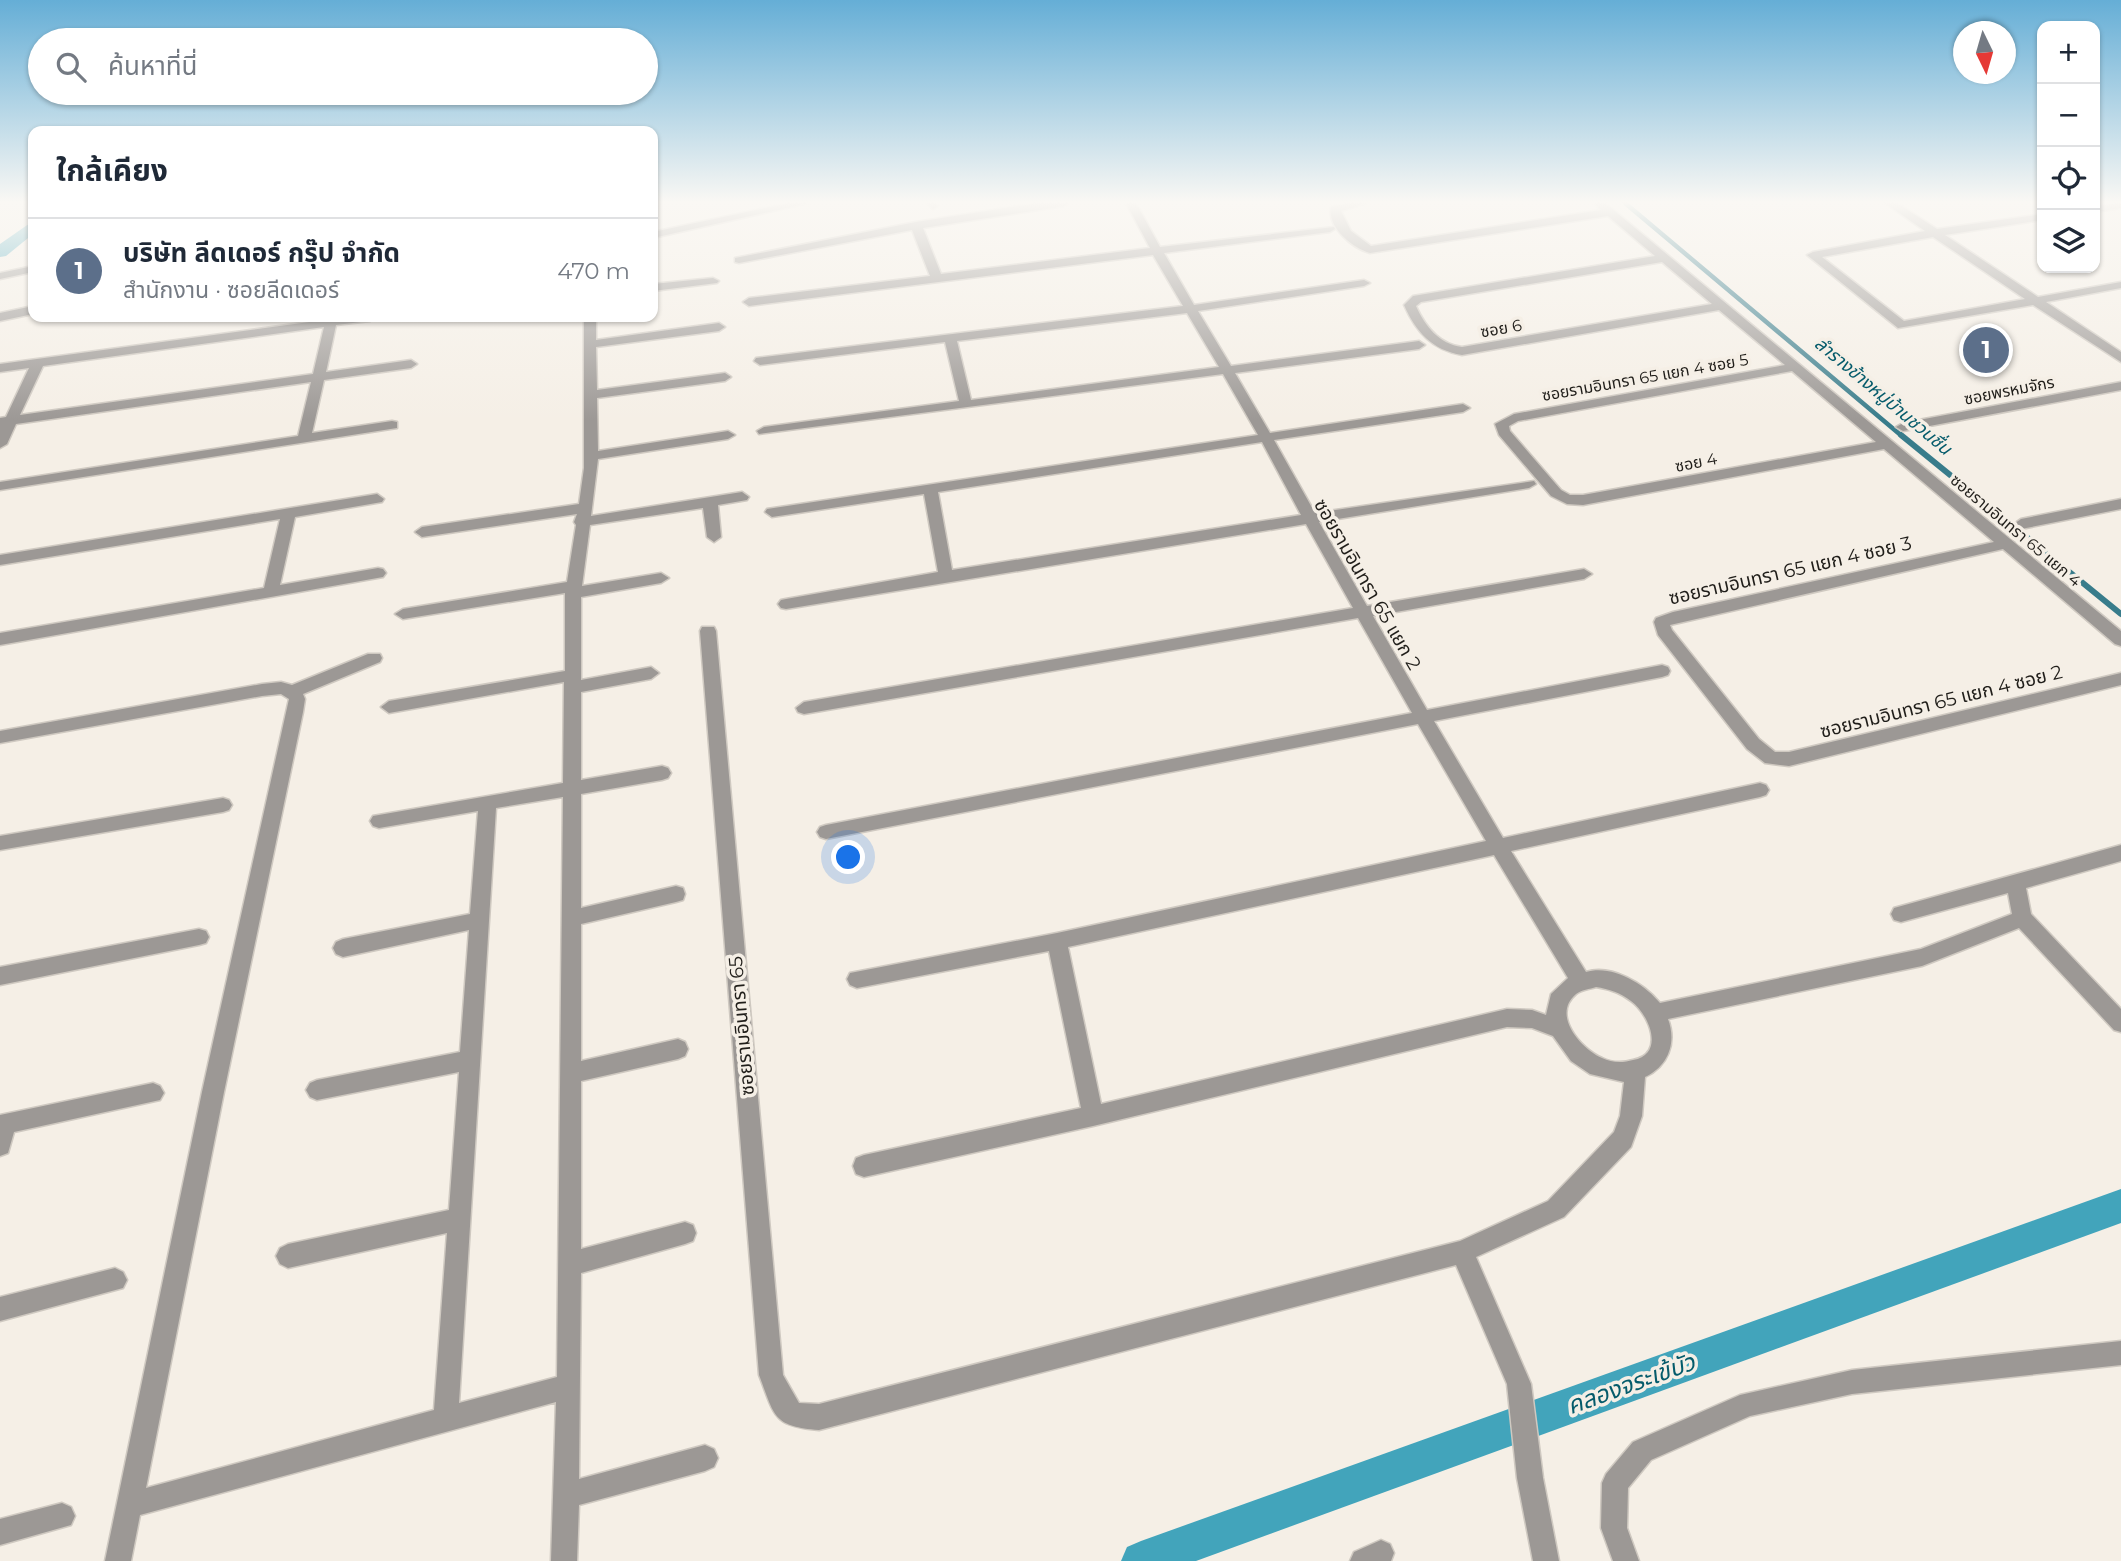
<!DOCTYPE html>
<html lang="th">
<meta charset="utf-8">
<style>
:root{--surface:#fff;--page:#f2f2f3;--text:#1f2937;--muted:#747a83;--line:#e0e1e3;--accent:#111827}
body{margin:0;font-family:Montserrat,"Noto Sans Thai",sans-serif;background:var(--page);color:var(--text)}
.controls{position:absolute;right:21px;top:21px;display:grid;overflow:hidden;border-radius:14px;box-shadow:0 2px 5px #0004}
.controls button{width:63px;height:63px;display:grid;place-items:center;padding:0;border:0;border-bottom:2px solid var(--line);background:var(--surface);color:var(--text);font:35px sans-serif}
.compass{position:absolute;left:1953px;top:21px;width:63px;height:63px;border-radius:50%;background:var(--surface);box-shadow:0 2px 5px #0004;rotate:175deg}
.you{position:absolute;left:849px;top:858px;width:24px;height:24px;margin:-18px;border:5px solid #fff;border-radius:50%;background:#1a73e8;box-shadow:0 0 0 10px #1a73e833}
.badge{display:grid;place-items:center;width:46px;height:46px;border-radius:50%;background:var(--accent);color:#fff;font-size:23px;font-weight:700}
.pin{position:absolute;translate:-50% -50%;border:4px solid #fff;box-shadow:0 2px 7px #0006}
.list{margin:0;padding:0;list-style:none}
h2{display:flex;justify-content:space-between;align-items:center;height:91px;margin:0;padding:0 28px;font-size:30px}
h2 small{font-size:23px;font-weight:400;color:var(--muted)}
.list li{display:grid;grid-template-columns:46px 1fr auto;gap:21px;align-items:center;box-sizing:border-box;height:105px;padding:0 28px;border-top:2px solid var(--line)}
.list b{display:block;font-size:26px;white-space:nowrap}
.list p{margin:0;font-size:23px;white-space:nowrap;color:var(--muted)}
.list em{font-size:23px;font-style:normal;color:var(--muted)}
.icon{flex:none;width:38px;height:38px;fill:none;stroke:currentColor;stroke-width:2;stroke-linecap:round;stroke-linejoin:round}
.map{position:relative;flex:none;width:2121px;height:1561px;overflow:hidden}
.search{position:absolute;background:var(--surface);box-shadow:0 2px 5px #0004;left:28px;top:28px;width:630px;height:77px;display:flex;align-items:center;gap:18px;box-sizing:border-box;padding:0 24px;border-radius:38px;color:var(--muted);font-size:26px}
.panel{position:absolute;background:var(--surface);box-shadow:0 2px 5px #0004;left:28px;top:126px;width:630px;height:196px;border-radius:14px}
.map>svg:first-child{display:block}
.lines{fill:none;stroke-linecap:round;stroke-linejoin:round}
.stream-far1{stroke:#387c8b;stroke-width:4.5}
.stream{stroke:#387c8b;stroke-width:6}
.canal{fill:#42a4bb;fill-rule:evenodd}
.street-casing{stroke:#cfc9c1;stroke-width:3}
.street{fill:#9c9895;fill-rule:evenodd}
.labels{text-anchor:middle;stroke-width:7;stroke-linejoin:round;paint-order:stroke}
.far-street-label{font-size:16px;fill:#201e1a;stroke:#f5efe6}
.far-water-label{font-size:18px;font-style:italic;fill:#055b6b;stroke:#f5efe6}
.street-label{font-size:19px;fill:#201e1a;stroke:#f5efe6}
.near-water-label{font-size:24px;font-style:italic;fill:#055b6b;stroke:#f5efe6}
</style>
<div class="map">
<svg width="2121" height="1561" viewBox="0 0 2121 1561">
<rect width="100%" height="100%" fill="#f5efe6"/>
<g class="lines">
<path class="stream-far1" d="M 1625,203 L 1903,437"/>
<path class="stream" d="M 1901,435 L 2121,614"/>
<g class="canal">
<path d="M 33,221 L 33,234 L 6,256 L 0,257 L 0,244 Z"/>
<path d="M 2121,1189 L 2121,1223 L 1196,1561 L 1121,1561 L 1127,1547 L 1141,1541 Z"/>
</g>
<defs>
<g id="street">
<path d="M 789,203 L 809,203 L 653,238 L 653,232 Z"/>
<path d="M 926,203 L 936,203 L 938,206 L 933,209 Z"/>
<path d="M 1037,203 L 1069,203 L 1064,206 L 923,228 L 941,274 L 1150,248 L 1126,203 L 1136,203 L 1160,247 L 1334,227 L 1335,229 L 1330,232 L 1164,253 L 1194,305 L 1364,280 L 1370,283 L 1364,286 L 1198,311 L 1231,366 L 1419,341 L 1425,345 L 1419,349 L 1235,373 L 1270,433 L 1463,404 L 1470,408 L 1463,412 L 1274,440 L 1315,513 L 1534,481 L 1536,484 L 1529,488 L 1319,522 L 1367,606 L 1584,569 L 1592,574 L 1584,579 L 1373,616 L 1427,710 L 1662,665 L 1668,667 L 1670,671 L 1668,675 L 1662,677 L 1434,721 L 1503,838 L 1760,783 L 1766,785 L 1769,790 L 1766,795 L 1760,797 L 1511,851 L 1586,972 C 1611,964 1644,983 1660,1003 L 1921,949 L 2012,914 L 2008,893 L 1901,922 L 1894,920 L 1891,914 L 1894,908 L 2121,845 L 2121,861 L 2026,888 L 2031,914 L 2121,1009 L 2121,1032 L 2114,1030 L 2019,928 L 1922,966 L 1668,1019 C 1677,1043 1668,1066 1645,1077 L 1642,1116 L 1631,1147 L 1564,1217 L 1476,1257 L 1531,1384 L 1543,1478 L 1559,1561 L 1533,1561 L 1517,1478 L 1507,1384 L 1456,1265 L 819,1430 C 772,1426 775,1416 759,1375 L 700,631 L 702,627 L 714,627 L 716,631 L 783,1375 L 799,1403 L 819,1404 L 1460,1241 L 1548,1201 L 1614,1132 L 1620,1116 L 1624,1082 L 1590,1074 L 1571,1061 L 1553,1036 L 1532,1028 L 1507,1027 L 1093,1126 L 864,1177 L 856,1174 L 853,1166 L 856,1158 L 864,1155 L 1081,1108 L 1049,951 L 857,988 L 850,985 L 847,979 L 850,973 L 1057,933 L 1486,841 L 1418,724 L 826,839 L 820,837 L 817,832 L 820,827 L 826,825 L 1412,713 L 1358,618 L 804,714 L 798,712 L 796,708 L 804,702 L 1353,608 L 1306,524 L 786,609 L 781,608 L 778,604 L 781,600 L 786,599 L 938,572 L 924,494 L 772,517 L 765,512 L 767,509 L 1258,435 L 1223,374 L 759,434 L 757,431 L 764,427 L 959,401 L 945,342 L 760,365 L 754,361 L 756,358 L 1183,306 L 1153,255 L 749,306 L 743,302 L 749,298 L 930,276 L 912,230 L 739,263 L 735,262 L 735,258 L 916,222 ZM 1187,313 L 1219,367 L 971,400 L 957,341 ZM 1262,442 L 1301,515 L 952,570 L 938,492 ZM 1494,855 L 1568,978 L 1551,994 L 1546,1015 L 1532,1010 L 1507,1009 L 1101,1104 L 1068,947 ZM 1596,987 C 1609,989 1621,993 1631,1001 C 1649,1014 1666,1054 1633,1060 C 1623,1063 1612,1063 1602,1058 C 1581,1049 1551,1015 1576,994 C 1581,990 1590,989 1596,987 Z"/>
<path d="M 1348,203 L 1367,203 L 1341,211 L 1351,231 L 1371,246 L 1601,210 L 1594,203 L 1605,203 L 2121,631 L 2121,646 L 2115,644 L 2003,549 L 1670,625 L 1672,630 L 1759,739 L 1775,752 L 1789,752 L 2121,673 L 2121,685 L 1789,766 L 1765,763 L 1747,749 L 1658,635 L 1654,622 L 1656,618 L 1673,612 L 1994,542 L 1884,449 L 1583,505 L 1567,504 L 1551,496 L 1499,435 L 1495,424 L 1514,414 L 1785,365 L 1719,310 L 1462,355 C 1432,350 1416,332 1404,305 L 1413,296 L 1655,256 L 1608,216 L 1370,253 C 1352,248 1327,227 1331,207 ZM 1662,262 L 1712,304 L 1462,347 C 1439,344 1425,326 1416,306 L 1421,302 ZM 1792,371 L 1876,442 L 1583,495 L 1570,495 L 1561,490 L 1510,431 L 1509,426 L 1518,421 Z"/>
<path d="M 1885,203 L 1897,203 L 1937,229 L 2042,214 L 2042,220 L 1945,235 L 2038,297 L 2121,282 L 2121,288 L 2046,302 L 2121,352 L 2121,362 L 2033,305 L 1898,328 L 1807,255 L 1813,252 L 1925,231 ZM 1933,237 L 2025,299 L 1904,321 L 1822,257 Z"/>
<path d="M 2121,203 L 2121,208 L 2095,212 L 2095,206 Z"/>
<path d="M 33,266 L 33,272 L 0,279 L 0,273 Z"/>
<path d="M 713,278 L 719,281 L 717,283 L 653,291 L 653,284 Z"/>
<path d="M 33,306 L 33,314 L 0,321 L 0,313 Z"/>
<path d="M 346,317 L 376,317 L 370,321 L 336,325 L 326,372 L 411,360 L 417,364 L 411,368 L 324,380 L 312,433 L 392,421 L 397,422 L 397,428 L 0,490 L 0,482 L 298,436 L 311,382 L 16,424 L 7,444 L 0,448 L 0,418 L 6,417 L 29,368 L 0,372 L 0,364 ZM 324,327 L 313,374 L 20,415 L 43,366 Z"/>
<path d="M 584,317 L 596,317 L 596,340 L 719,323 L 725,327 L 719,331 L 596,347 L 597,390 L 725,373 L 731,377 L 725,381 L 597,398 L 598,451 L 728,431 L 735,435 L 728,439 L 598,459 L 591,516 L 742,492 L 749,497 L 747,500 L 718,505 L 721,537 L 714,542 L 707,537 L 703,508 L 590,525 L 582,586 L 661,573 L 669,578 L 661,583 L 581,597 L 581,680 L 651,667 L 659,673 L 651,679 L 581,692 L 581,780 L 662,766 L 668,768 L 671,773 L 668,778 L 662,780 L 581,794 L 581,908 L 676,886 L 683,888 L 685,894 L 683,900 L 676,902 L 581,924 L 581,1061 L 678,1039 L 685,1042 L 688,1049 L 685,1056 L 678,1059 L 581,1081 L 581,1249 L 685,1222 L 693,1225 L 696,1233 L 693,1241 L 685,1244 L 581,1273 L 579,1479 L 705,1445 L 714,1449 L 718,1458 L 714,1467 L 705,1471 L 579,1505 L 577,1561 L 551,1561 L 556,1402 L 140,1515 L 131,1561 L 105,1561 L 202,1092 L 289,699 L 281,694 L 262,696 L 0,743 L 0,731 L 262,684 L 281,682 L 292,685 L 368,654 L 380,654 L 382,658 L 380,662 L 303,694 L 305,699 L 303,712 L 224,1092 L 146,1488 L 434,1410 L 447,1233 L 288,1268 L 280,1264 L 276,1256 L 280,1248 L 288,1244 L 449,1210 L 459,1072 L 317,1100 L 310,1097 L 306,1090 L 310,1083 L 317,1080 L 460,1052 L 469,930 L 343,957 L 336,954 L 333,948 L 336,942 L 343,939 L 470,914 L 478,811 L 379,828 L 373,826 L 370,821 L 373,816 L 563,783 L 564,682 L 389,713 L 381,707 L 389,701 L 565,671 L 565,593 L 403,619 L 395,614 L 403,609 L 567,582 L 576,525 L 574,522 L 577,514 L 422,537 L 415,532 L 422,527 L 579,504 L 584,468 ZM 563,797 L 557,1377 L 459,1403 L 496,808 Z"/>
<path d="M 2121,382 L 2121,390 L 1903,431 L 1896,427 L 1903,423 Z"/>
<path d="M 377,494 L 384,499 L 382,502 L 295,517 L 280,585 L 378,568 L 383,569 L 386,573 L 383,577 L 0,645 L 0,633 L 264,588 L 280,519 L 0,565 L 0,555 Z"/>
<path d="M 2121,499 L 2121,509 L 2021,529 L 2014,524 L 2021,519 Z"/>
<path d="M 223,798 L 229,800 L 232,805 L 229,810 L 223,812 L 0,850 L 0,836 Z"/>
<path d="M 199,929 L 206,931 L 209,937 L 206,943 L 199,945 L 0,985 L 0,967 Z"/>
<path d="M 153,1083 L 160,1086 L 164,1093 L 160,1100 L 14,1132 L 8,1153 L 0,1156 L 0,1115 Z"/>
<path d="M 115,1268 L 123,1272 L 127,1280 L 123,1288 L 0,1321 L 0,1297 Z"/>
<path d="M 2121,1341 L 2121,1365 L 1852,1394 L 1750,1416 L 1651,1460 L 1628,1488 L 1627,1528 L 1639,1561 L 1613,1561 L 1601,1528 L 1602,1483 L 1606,1474 L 1633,1442 L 1740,1395 L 1852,1370 Z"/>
<path d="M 62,1503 L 71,1507 L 75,1516 L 71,1525 L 0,1545 L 0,1519 Z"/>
<path d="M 1381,1540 L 1390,1544 L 1394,1553 L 1391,1561 L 1350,1561 L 1354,1552 Z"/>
</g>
</defs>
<use href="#street" class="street-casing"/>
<use href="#street" class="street"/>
</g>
<linearGradient id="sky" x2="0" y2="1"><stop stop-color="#65aed6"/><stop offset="0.48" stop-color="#faf8f4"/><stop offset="1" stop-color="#faf8f4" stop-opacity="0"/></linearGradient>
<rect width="2121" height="421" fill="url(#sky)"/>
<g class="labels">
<g class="far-street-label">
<text transform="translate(1501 328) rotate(-10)" y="6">ซอย 6</text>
<text transform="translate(1645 377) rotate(-10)" y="6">ซอยรามอินทรา 65 แยก 4 ซอย 5</text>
<text transform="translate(2009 390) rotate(-11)" y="6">ซอยพรหมจักร</text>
<text transform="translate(1696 462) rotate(-11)" y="6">ซอย 4</text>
<text transform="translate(2016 530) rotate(40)" y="6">ซอยรามอินทรา 65 แยก 4</text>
</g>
<g class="far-water-label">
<text transform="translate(1883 396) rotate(40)" y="6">ลำรางข้างหมู่บ้านชวนชื่น</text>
</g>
<g class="street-label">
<text transform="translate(1790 570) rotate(-13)" y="7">ซอยรามอินทรา 65 แยก 4 ซอย 3</text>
<text transform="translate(1368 584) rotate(60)" y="7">ซอยรามอินทรา 65 แยก 2</text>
<text transform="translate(1941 701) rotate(-14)" y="7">ซอยรามอินทรา 65 แยก 4 ซอย 2</text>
<text transform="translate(741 1026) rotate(-95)" y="7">ซอยรามอินทรา 65</text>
</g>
<g class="near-water-label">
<text transform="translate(1631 1384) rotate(-20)" y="8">คลองจระเข้บัว</text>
</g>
</g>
</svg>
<div class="controls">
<button>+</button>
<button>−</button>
<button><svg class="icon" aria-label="locate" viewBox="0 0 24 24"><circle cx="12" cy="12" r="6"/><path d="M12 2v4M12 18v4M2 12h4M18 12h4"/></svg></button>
<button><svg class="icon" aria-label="layers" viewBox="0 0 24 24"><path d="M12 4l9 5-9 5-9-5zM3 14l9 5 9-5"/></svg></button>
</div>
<svg class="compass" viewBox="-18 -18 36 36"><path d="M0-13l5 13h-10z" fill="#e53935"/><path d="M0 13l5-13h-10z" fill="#747a83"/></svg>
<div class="you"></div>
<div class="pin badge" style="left:1986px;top:350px;background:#5c6f8a">1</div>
<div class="search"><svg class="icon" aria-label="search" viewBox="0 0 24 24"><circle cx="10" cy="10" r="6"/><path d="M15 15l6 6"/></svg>ค้นหาที่นี่</div>
<section class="panel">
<h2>ใกล้เคียง<small></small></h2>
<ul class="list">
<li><span class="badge" style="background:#5c6f8a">1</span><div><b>บริษัท ลีดเดอร์ กรุ๊ป จำกัด</b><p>สำนักงาน · ซอยลีดเดอร์</p></div><em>470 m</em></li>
</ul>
</section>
</div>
